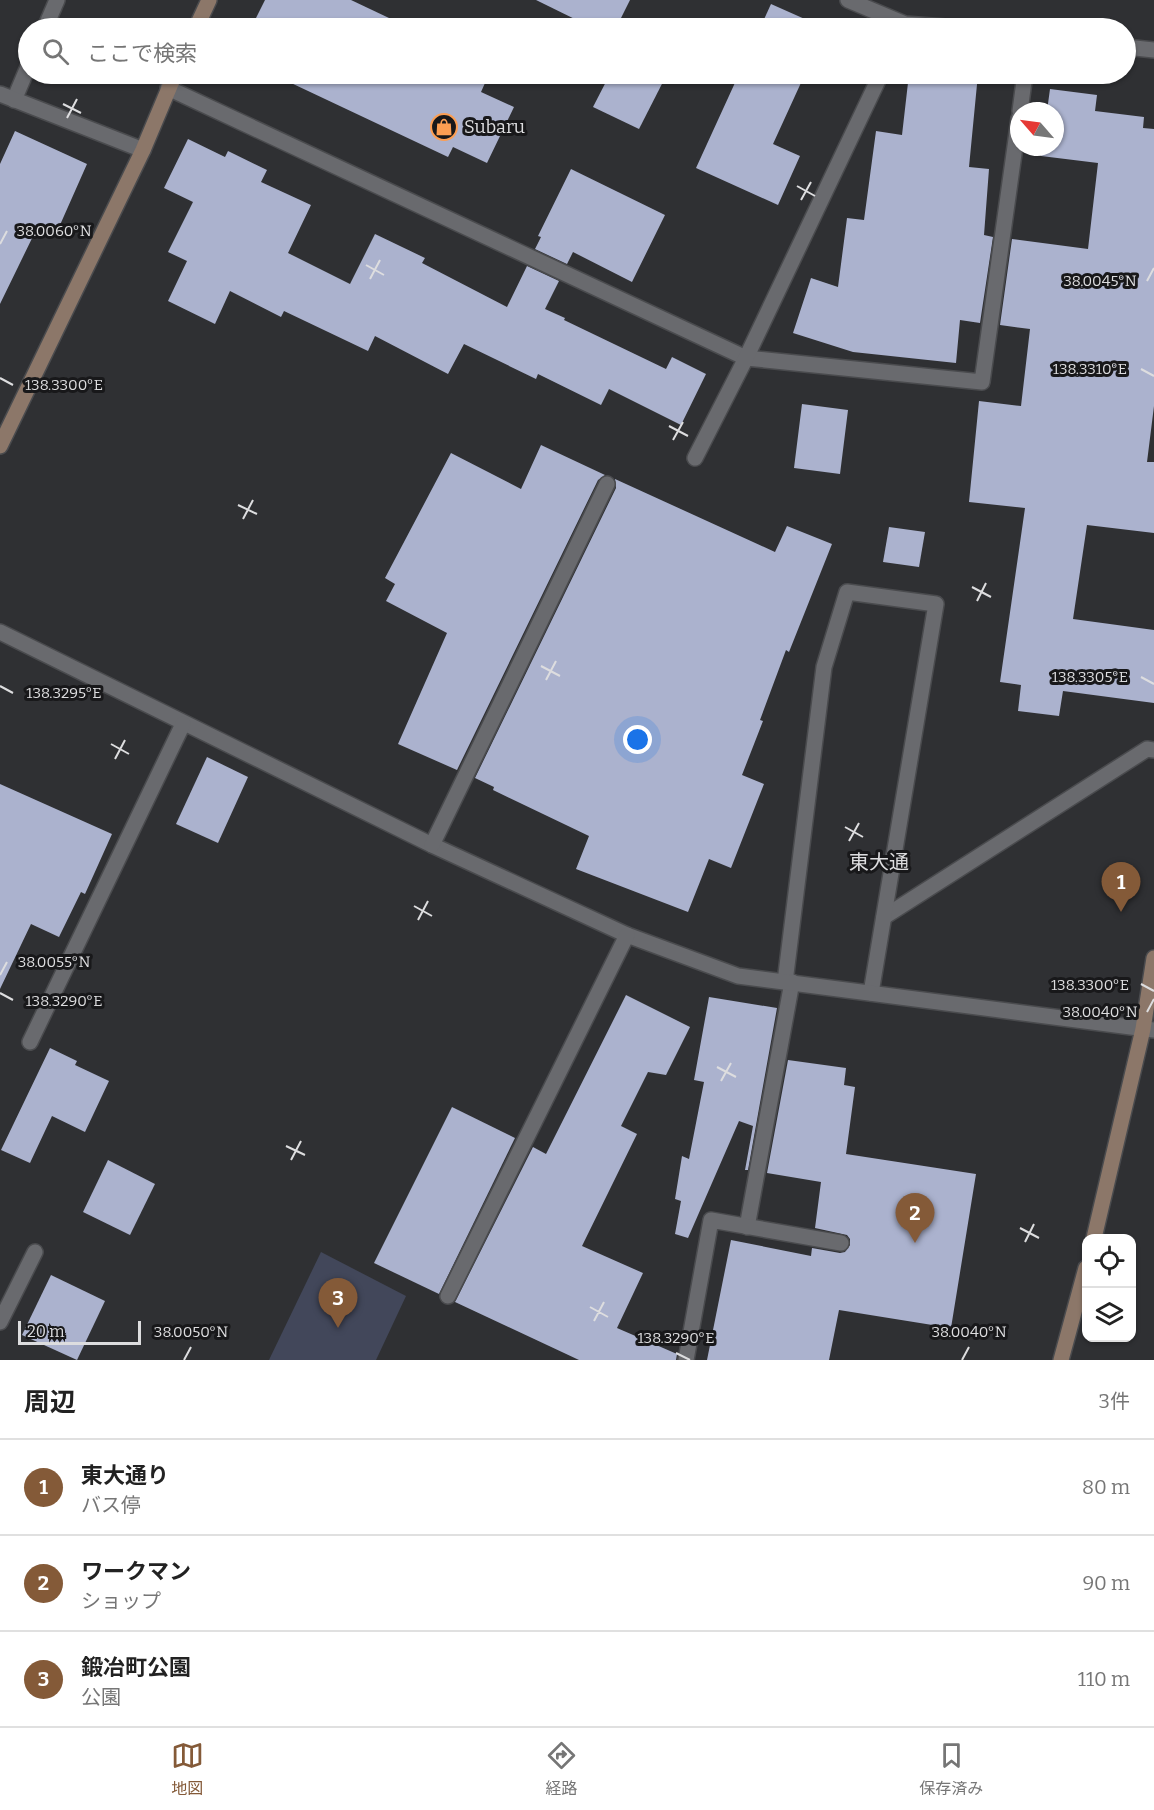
<!DOCTYPE html>
<html lang="ja">
<meta charset="utf-8">
<style>
:root{--surface:#fff;--page:#f6f6f6;--text:#222;--muted:#767676;--line:#e0e0e0;--accent:#845a38}
body{margin:0;font-family:Bitter,"Noto Sans JP",serif;background:var(--page);color:var(--text)}
.controls{position:absolute;right:18px;bottom:18px;display:grid;overflow:hidden;border-radius:12px;box-shadow:0 2px 4px #0004}
.controls button{width:54px;height:54px;display:grid;place-items:center;padding:0;border:0;border-bottom:2px solid var(--line);background:var(--surface);color:var(--text);font:30px sans-serif}
.compass{position:absolute;left:1010px;top:102px;width:54px;height:54px;border-radius:50%;background:var(--surface);box-shadow:0 2px 4px #0004;rotate:298deg}
.scale{position:absolute;left:18px;bottom:15px;width:123px;box-sizing:border-box;padding-left:6px;border:3px solid #dddddf;border-top:0;font-size:16px;line-height:21px;white-space:nowrap;color:#dddddf;-webkit-text-stroke:4px #18181a;paint-order:stroke}
.you{position:absolute;left:638px;top:740px;width:21px;height:21px;margin:-15px;border:4px solid #fff;border-radius:50%;background:#1a73e8;box-shadow:0 0 0 9px #1a73e833}
.badge{display:grid;place-items:center;width:39px;height:39px;border-radius:50%;background:var(--accent);color:#fff;font-size:20px;font-weight:700}
.pin{position:absolute;translate:-50% -50px;filter:drop-shadow(0 2px 3px #0008)}
.pin::after{content:'';position:absolute;top:32px;width:21px;height:18px;background:inherit;clip-path:polygon(0 0,100% 0,50% 100%)}
.list{margin:0;padding:0;list-style:none}
h2{display:flex;justify-content:space-between;align-items:center;height:78px;margin:0;padding:0 24px;font-size:26px}
h2 small{font-size:20px;font-weight:400;color:var(--muted)}
.list li{display:grid;grid-template-columns:39px 1fr auto;gap:18px;align-items:center;box-sizing:border-box;height:96px;padding:0 24px;border-top:2px solid var(--line)}
.list b{display:block;font-size:22px;white-space:nowrap}
.list p{margin:0;font-size:20px;white-space:nowrap;color:var(--muted)}
.list em{font-size:20px;font-style:normal;color:var(--muted)}
.icon{flex:none;width:33px;height:33px;fill:none;stroke:currentColor;stroke-width:2;stroke-linecap:round;stroke-linejoin:round}
.map{position:relative;flex:none;width:1154px;height:1360px;overflow:hidden}
.search{position:absolute;background:var(--surface);box-shadow:0 2px 4px #0004;left:18px;right:18px;top:18px;height:66px;display:flex;align-items:center;gap:15px;box-sizing:border-box;padding:0 21px;border-radius:33px;color:var(--muted);font-size:22px}
.sheet{height:366px;background:var(--surface)}
nav{display:flex;justify-content:space-around;align-items:center;box-sizing:border-box;height:84px;border-top:2px solid var(--line);background:var(--surface);font-size:16px;color:var(--muted)}
nav a{display:grid;justify-items:center;gap:3px}
nav .on{color:var(--accent)}
.map>svg:first-child{display:block}
.green{fill:#42475a}
.building{fill:#abb2ce}
.lines{fill:none;stroke-linecap:round;stroke-linejoin:round}
.lane-casing{stroke:#4a4b4e;stroke-width:18}
.street-casing{stroke:#4a4b4e;stroke-width:18}
.secondary-casing{stroke:#4a4b4e;stroke-width:18}
.lane{stroke:#696a6e;stroke-width:15}
.street{stroke:#696a6e;stroke-width:15}
.secondary{stroke:#8c7769;stroke-width:15}
.ticks{fill:none;stroke:#dddddf;stroke-width:2}
.labels{text-anchor:middle;stroke-width:6;stroke-linejoin:round;paint-order:stroke}
.poi-label{font-size:18px;fill:#dddddf;stroke:#18181a;text-anchor:start}
.neighbourhood-label{font-size:20px;fill:#dddddf;stroke:#18181a}
.ticks-label{font-size:15px;text-anchor:middle;fill:#dddddf;stroke:#18181a;stroke-width:6;stroke-linejoin:round;paint-order:stroke}
</style>
<div class="map">
<svg width="1154" height="1360" viewBox="0 0 1154 1360">
<rect width="100%" height="100%" fill="#2f3033"/>
<path class="green" d="M 321,1252 L 406,1296 L 376,1360 L 269,1360 Z"/>
<g class="building">
<path d="M 265,0 L 351,0 L 389,18 L 384,28 L 251,28 Z"/>
<path d="M 536,0 L 630,0 L 616,28 L 593,28 Z"/>
<path d="M 771,4 L 825,28 L 760,28 Z"/>
<path d="M 272,74 L 489,74 L 481,92 L 514,107 L 487,163 L 453,147 L 448,157 Z"/>
<path d="M 610,74 L 667,74 L 639,129 L 593,107 Z"/>
<path d="M 739,74 L 805,74 L 773,144 L 800,156 L 778,205 L 696,168 Z"/>
<path d="M 909,74 L 978,74 L 969,167 L 989,169 L 984,235 L 993,237 L 980,323 L 960,320 L 956,363 L 853,352 L 793,333 L 811,278 L 838,287 L 847,218 L 864,220 L 876,131 L 902,135 Z"/>
<path d="M 1050,89 L 1097,95 L 1095,111 L 1144,117 L 1143,128 L 1154,129 L 1154,406 L 1147,462 L 1154,462 L 1154,533 L 1087,525 L 1073,619 L 1154,630 L 1154,703 L 1063,691 L 1059,716 L 1018,711 L 1021,685 L 1000,682 L 1025,508 L 969,502 L 979,401 L 1021,406 L 1030,329 L 1000,325 L 1012,239 L 1088,249 L 1098,163 L 1041,156 L 1043,147 L 1055,147 L 1055,111 L 1047,111 Z"/>
<path d="M 15,131 L 87,164 L 56,234 L 38,226 L 0,304 L 0,164 Z"/>
<path d="M 188,139 L 225,157 L 228,151 L 267,170 L 261,182 L 311,205 L 288,253 L 350,284 L 375,234 L 425,258 L 422,263 L 507,307 L 527,266 L 559,281 L 545,309 L 565,318 L 564,320 L 666,369 L 672,357 L 706,374 L 681,425 L 609,389 L 601,405 L 538,374 L 536,379 L 464,344 L 448,374 L 375,336 L 368,351 L 284,311 L 281,317 L 230,291 L 215,324 L 168,301 L 187,261 L 168,252 L 193,202 L 164,188 Z"/>
<path d="M 571,169 L 665,215 L 632,282 L 573,252 L 567,264 L 535,249 L 541,237 L 538,236 Z"/>
<path d="M 802,404 L 848,410 L 840,474 L 794,468 Z"/>
<path d="M 541,445 L 605,475 L 598,480 L 457,770 L 398,744 L 447,633 L 386,601 L 395,584 L 385,578 L 451,453 L 521,489 Z"/>
<path d="M 615,479 L 775,552 L 787,526 L 832,544 L 789,652 L 786,650 L 760,720 L 763,721 L 742,775 L 764,784 L 731,868 L 709,859 L 688,912 L 576,869 L 589,836 L 493,790 L 494,787 L 475,778 L 616,488 Z"/>
<path d="M 889,527 L 925,532 L 919,567 L 883,562 Z"/>
<path d="M 207,757 L 248,777 L 218,843 L 176,824 Z"/>
<path d="M 0,784 L 112,834 L 85,894 L 81,892 L 59,937 L 31,924 L 0,989 Z"/>
<path d="M 626,995 L 690,1027 L 666,1075 L 648,1072 L 621,1126 L 637,1134 L 582,1246 L 643,1273 L 617,1328 L 677,1354 L 676,1360 L 579,1360 L 455,1302 L 533,1147 L 546,1154 Z"/>
<path d="M 709,997 L 777,1008 L 748,1170 L 745,1170 L 753,1126 L 739,1121 L 688,1238 L 675,1234 L 681,1201 L 675,1199 L 682,1156 L 689,1159 L 704,1082 L 694,1080 Z"/>
<path d="M 50,1048 L 77,1061 L 75,1065 L 109,1081 L 85,1132 L 52,1116 L 30,1163 L 1,1150 Z"/>
<path d="M 788,1060 L 846,1068 L 844,1085 L 855,1087 L 846,1154 L 976,1174 L 951,1328 L 839,1310 L 829,1360 L 707,1360 L 731,1240 L 811,1256 L 812,1248 L 840,1253 L 845,1252 L 850,1245 L 850,1239 L 847,1235 L 815,1228 L 821,1182 L 767,1173 Z"/>
<path d="M 452,1107 L 515,1138 L 439,1294 L 374,1263 Z"/>
<path d="M 108,1160 L 155,1184 L 130,1235 L 83,1212 Z"/>
<path d="M 51,1275 L 105,1301 L 77,1360 L 22,1335 Z"/>
</g>
<g class="lines">
<defs>
<g id="lane">
<path d="M 45,28 L 57,0"/>
<path d="M 14,100 L 28,67"/>
<path d="M 884,917 L 1147,749 L 1154,750"/>
<path d="M 785,982 L 824,667 L 847,592 L 936,604 L 871,993"/>
<path d="M 747,1227 L 792,982"/>
<path d="M 686,1360 L 711,1220 L 841,1243"/>
</g>
<g id="street">
<path d="M 848,0 L 905,24 L 958,28"/>
<path d="M 1126,47 L 1154,50"/>
<path d="M 168,88 L 746,358 L 982,382 L 1019,118"/>
<path d="M 0,94 L 143,150"/>
<path d="M 1020,111 L 1025,74"/>
<path d="M 695,458 L 746,358 L 881,74"/>
<path d="M 0,632 L 432,845 L 627,935 L 738,976 L 1154,1030"/>
<path d="M 432,845 L 607,484"/>
<path d="M 30,1042 L 183,724"/>
<path d="M 448,1296 L 627,935"/>
<path d="M 0,1322 L 35,1252"/>
</g>
<g id="secondary">
<path d="M 196,28 L 209,0"/>
<path d="M 0,446 L 143,150 L 175,74"/>
<path d="M 1094,1238 L 1143,1029 L 1154,958"/>
<path d="M 1061,1360 L 1086,1268"/>
</g>
</defs>
<use href="#lane" class="lane-casing"/>
<use href="#street" class="street-casing"/>
<use href="#secondary" class="secondary-casing"/>
<use href="#lane" class="lane"/>
<use href="#street" class="street"/>
<use href="#secondary" class="secondary"/>
</g>
<path class="ticks" d="M 63,104 L 81,113M 67,118 L 77,99M 797,186 L 815,196M 801,200 L 811,182M 0,244 L 7,231M 366,265 L 384,275M 370,279 L 380,260M 1147,281 L 1154,268M 1141,369 L 1154,376M 0,378 L 13,385M 669,426 L 688,436M 673,440 L 683,422M 238,505 L 257,514M 243,519 L 253,500M 972,587 L 991,597M 977,601 L 986,583M 541,666 L 560,676M 1141,677 L 1154,684M 546,680 L 556,661M 0,686 L 13,693M 111,744 L 129,754M 115,759 L 125,740M 845,827 L 863,837M 849,841 L 859,823M 414,906 L 432,916M 418,920 L 428,901M 0,975 L 7,962M 1141,984 L 1154,991M 0,993 L 13,1000M 1147,1012 L 1154,999M 717,1067 L 736,1077M 721,1081 L 731,1063M 286,1146 L 305,1155M 291,1160 L 301,1141M 1020,1228 L 1039,1238M 1025,1242 L 1034,1224M 590,1307 L 608,1317M 594,1321 L 604,1302M 676,1353 L 690,1360M 184,1360 L 191,1347M 962,1360 L 969,1347"/>
<defs>
<symbol id="shop-ring" viewBox="-11 -11 22 22"><circle r="9.5" fill="#18181a" stroke="#fc9e52" stroke-width="1.5"/><path d="M-5-2.5h2.3a2.7 3.5 0 0 1 5.4 0H5L5.5 6h-11ZM-1.5-2.5h3a1.5 2.3 0 0 0-3 0Z" fill="#fc9e52"/></symbol>
</defs>
<g fill-rule="evenodd">
<use href="#shop-ring" x="429" y="112" width="30" height="30"/>
</g>
<g class="labels">
<g class="poi-label">
<text x="464" y="133">Subaru</text>
</g>
<g class="neighbourhood-label">
<text x="879" y="869">東大通</text>
</g>
</g>
<g class="ticks-label">
<text x="54" y="236">38.0060°N</text>
<text x="1100" y="286">38.0045°N</text>
<text x="1090" y="374">138.3310°E</text>
<text x="64" y="390">138.3300°E</text>
<text x="1090" y="682">138.3305°E</text>
<text x="64" y="698">138.3295°E</text>
<text x="54" y="967">38.0055°N</text>
<text x="1090" y="990">138.3300°E</text>
<text x="64" y="1006">138.3290°E</text>
<text x="1100" y="1017">38.0040°N</text>
<text x="191" y="1337">38.0050°N</text>
<text x="969" y="1337">38.0040°N</text>
<text x="676" y="1343">138.3290°E</text>
</g>
</svg>
<div class="controls">
<button><svg class="icon" aria-label="locate" viewBox="0 0 24 24"><circle cx="12" cy="12" r="6"/><path d="M12 2v4M12 18v4M2 12h4M18 12h4"/></svg></button>
<button><svg class="icon" aria-label="layers" viewBox="0 0 24 24"><path d="M12 4l9 5-9 5-9-5zM3 14l9 5 9-5"/></svg></button>
</div>
<svg class="compass" viewBox="-18 -18 36 36"><path d="M0-13l5 13h-10z" fill="#e53935"/><path d="M0 13l5-13h-10z" fill="#767676"/></svg>
<div class="scale">20 m</div>
<div class="you"></div>
<div class="pin badge" style="left:1121px;top:912px">1</div>
<div class="pin badge" style="left:915px;top:1243px">2</div>
<div class="pin badge" style="left:338px;top:1328px">3</div>
<div class="search"><svg class="icon" aria-label="search" viewBox="0 0 24 24"><circle cx="10" cy="10" r="6"/><path d="M15 15l6 6"/></svg>ここで検索</div>
</div>
<section class="sheet">
<h2>周辺<small>3件</small></h2>
<ul class="list">
<li><span class="badge">1</span><div><b>東大通り</b><p>バス停</p></div><em>80 m</em></li>
<li><span class="badge">2</span><div><b>ワークマン</b><p>ショップ</p></div><em>90 m</em></li>
<li><span class="badge">3</span><div><b>鍛冶町公園</b><p>公園</p></div><em>110 m</em></li>
</ul>
</section>
<nav>
<a class="on"><svg class="icon" aria-label="map" viewBox="0 0 24 24"><path d="M3 6l6-2 6 2 6-2v14l-6 2-6-2-6 2zM9 4v14M15 6v14"/></svg>地図</a>
<a><svg class="icon" aria-label="directions" viewBox="0 0 24 24"><path d="M12 3l9 9-9 9-9-9zM9 14v-3h6M13 9l2 2-2 2"/></svg>経路</a>
<a><svg class="icon" aria-label="saved" viewBox="0 0 24 24"><path d="M7 4h10v16l-5-4-5 4z"/></svg>保存済み</a>
</nav>
